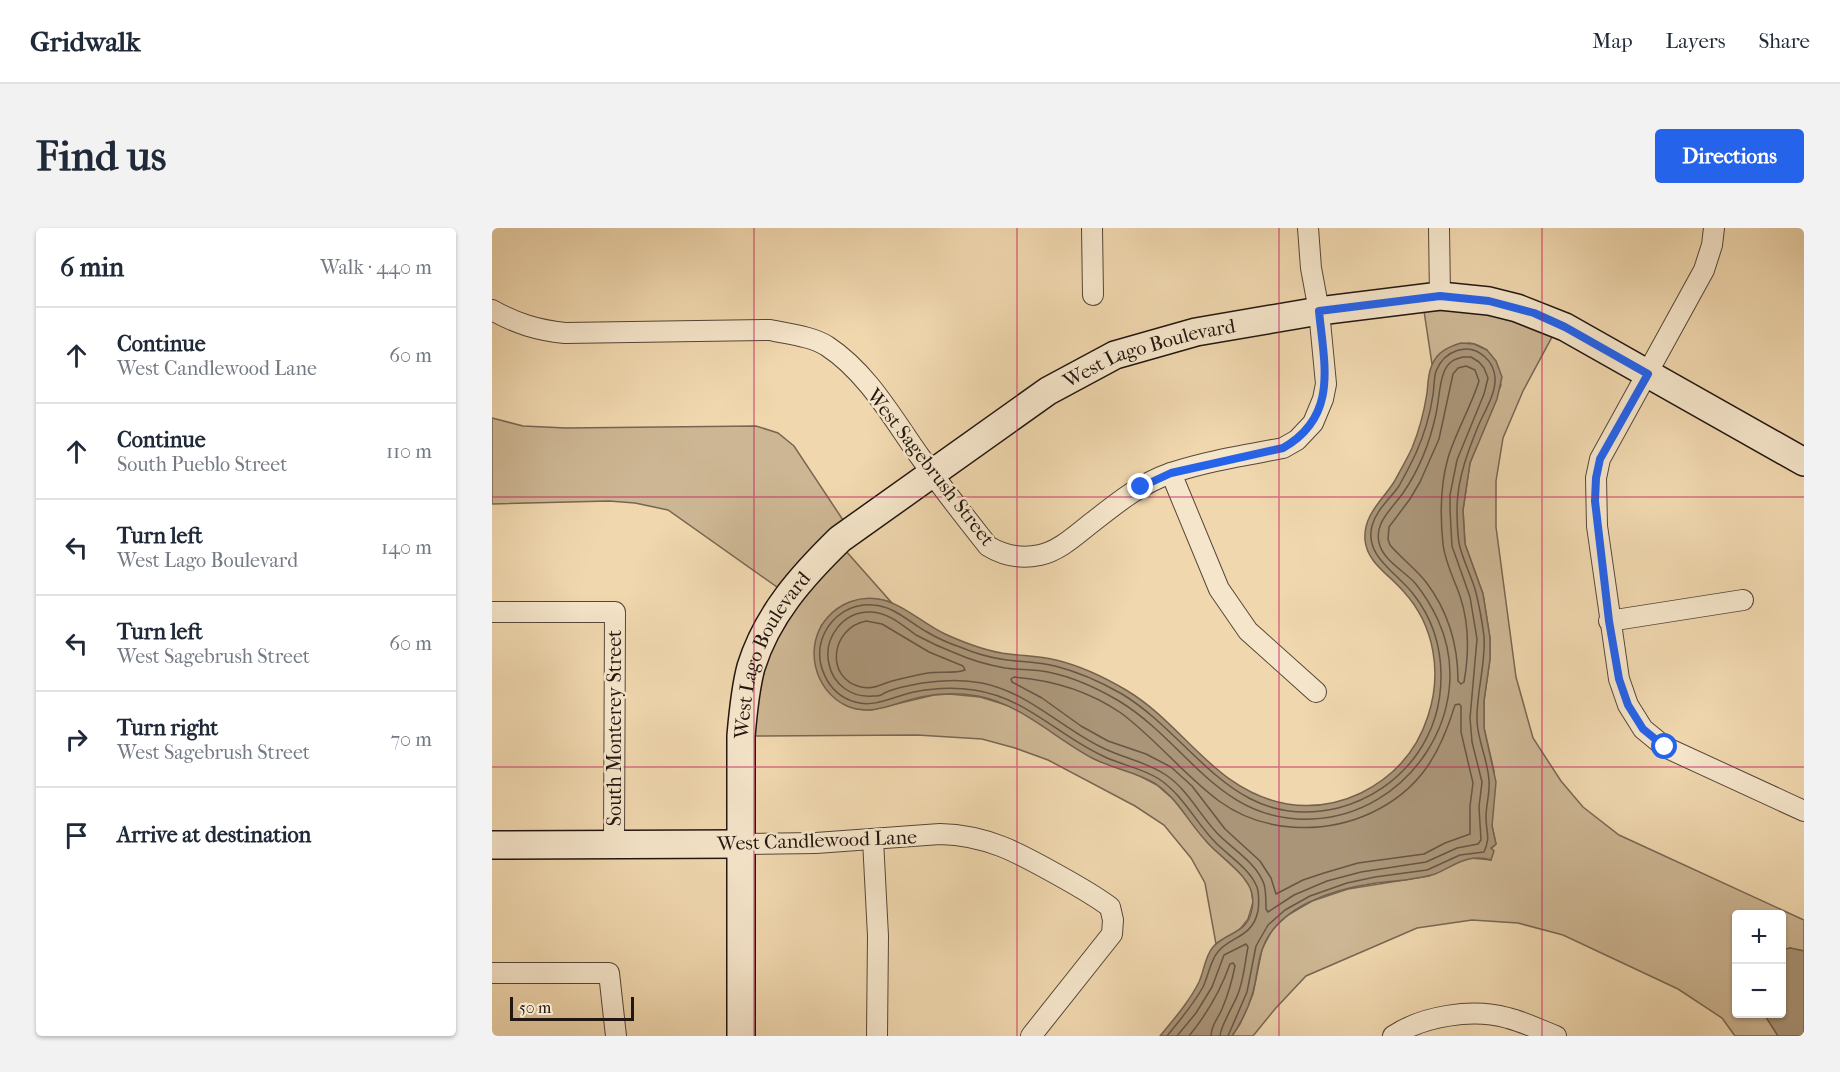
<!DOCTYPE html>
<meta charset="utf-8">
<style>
:root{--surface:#fff;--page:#f2f2f3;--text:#1f2937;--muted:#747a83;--line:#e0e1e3;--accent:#2563eb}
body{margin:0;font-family:"IM FELL French Canon",serif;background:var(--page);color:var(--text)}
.controls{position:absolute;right:18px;bottom:18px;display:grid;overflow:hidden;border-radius:6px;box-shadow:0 2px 4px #0004}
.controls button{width:54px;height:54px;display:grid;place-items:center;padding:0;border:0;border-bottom:2px solid var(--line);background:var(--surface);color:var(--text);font:30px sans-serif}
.scale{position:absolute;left:18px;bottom:15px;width:124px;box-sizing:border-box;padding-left:6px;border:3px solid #221610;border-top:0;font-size:16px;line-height:21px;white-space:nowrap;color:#221610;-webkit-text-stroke:4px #f5e5ca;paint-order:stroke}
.stop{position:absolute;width:18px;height:18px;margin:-14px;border:4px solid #2563eb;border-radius:50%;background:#fff}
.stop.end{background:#2563eb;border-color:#fff;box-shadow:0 2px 6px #0008}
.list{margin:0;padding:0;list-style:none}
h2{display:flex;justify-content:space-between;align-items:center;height:78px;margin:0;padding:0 24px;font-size:26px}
h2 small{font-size:20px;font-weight:400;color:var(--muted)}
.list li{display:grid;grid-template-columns:39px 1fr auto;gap:18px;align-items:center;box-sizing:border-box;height:96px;padding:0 24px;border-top:2px solid var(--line)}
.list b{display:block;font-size:22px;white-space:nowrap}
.list p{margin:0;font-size:20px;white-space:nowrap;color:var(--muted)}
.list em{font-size:20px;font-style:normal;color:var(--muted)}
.icon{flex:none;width:33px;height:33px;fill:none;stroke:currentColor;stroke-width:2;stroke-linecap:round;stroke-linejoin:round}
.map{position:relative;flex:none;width:1312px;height:808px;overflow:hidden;border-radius:6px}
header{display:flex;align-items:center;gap:36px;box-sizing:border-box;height:84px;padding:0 30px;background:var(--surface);border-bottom:2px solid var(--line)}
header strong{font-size:28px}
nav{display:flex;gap:33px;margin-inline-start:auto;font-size:21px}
.intro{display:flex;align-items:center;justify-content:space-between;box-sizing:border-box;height:144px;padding:0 36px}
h1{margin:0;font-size:42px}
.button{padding:15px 27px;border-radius:6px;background:var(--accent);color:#fff;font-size:21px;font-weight:700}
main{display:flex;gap:36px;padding:0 36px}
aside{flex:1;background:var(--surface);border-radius:6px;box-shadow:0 2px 4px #0004}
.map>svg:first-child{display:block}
.green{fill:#cdb693;stroke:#786652;stroke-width:1.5}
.water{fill:#aa9578;stroke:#74624e;stroke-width:1.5}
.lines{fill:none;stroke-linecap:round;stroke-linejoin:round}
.shore{stroke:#665644;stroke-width:1.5}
.street-casing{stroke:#564638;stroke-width:22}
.secondary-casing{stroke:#221610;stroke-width:30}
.street{stroke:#f5e5ca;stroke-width:20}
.secondary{stroke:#f5e5ca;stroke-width:27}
.route{stroke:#2563eb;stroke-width:8}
.grid{fill:none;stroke:#c2185b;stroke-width:1.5;stroke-opacity:0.55}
.labels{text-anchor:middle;stroke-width:5;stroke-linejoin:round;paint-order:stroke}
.street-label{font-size:20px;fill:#221610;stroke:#f5e5ca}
</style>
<header>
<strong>Gridwalk</strong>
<nav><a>Map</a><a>Layers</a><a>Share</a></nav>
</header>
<div class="intro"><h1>Find us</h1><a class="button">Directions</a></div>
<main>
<aside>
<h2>6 min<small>Walk · 440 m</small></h2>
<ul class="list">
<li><svg class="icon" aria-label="ahead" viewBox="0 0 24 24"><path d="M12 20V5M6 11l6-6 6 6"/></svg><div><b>Continue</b><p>West Candlewood Lane</p></div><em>60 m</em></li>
<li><svg class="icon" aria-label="ahead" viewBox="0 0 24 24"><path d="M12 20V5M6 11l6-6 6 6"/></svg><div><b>Continue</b><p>South Pueblo Street</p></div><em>110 m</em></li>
<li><svg class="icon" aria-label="left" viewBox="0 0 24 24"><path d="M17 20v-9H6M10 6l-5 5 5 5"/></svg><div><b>Turn left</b><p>West Lago Boulevard</p></div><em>140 m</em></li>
<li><svg class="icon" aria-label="left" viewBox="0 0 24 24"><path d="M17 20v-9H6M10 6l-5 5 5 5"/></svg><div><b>Turn left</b><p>West Sagebrush Street</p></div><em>60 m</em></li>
<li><svg class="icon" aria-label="right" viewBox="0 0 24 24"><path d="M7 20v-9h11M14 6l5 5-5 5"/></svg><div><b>Turn right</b><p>West Sagebrush Street</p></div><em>70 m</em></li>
<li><svg class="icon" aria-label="arrive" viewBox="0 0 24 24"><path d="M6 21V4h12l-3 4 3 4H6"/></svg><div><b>Arrive at destination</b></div></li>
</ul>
</aside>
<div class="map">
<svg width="1312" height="808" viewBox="0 0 1312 808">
<rect width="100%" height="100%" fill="#f0d7ae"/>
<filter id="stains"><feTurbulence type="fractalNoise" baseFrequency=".00333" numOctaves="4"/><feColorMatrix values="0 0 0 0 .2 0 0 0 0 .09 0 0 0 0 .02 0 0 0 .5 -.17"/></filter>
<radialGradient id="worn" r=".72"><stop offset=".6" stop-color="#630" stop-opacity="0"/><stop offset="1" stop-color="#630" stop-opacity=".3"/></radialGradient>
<g class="green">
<path d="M 963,82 C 998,85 1029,93 1061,107 L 1031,163 L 1011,210 L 1004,253 L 1004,299 L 1024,449 L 1041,510 L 1069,553 L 1091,579 L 1127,607 L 1312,692 L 1312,723 L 1298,720 L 1290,722 L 1290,686 L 1244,686 L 1244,786 L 1272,786 L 1286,808 L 1243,808 L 1230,790 L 1186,761 L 1071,707 L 1026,695 L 980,692 L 925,700 L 814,748 L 783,781 L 761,808 L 740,808 L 748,796 L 761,766 L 770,721 L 781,700 L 796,687 L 820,673 L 856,661 L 937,648 L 962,635 L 978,630 L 999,632 L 999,621 L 1004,616 L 1000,598 L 1002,543 L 992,500 L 992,473 L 998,431 L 998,410 L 991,366 L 973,316 L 971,282 L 978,235 L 1009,157 L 995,122 C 990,119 983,115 977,115 C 963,116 948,125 940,136 L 932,83 Z"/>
<path d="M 0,190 L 31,198 L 74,200 L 264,198 L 286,205 L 302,218 L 351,292 L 305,337 L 285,359 L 176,282 L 143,275 L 117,273 L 0,276 Z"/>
<path d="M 353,322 L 399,374 C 369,366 348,373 329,398 L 351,476 L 365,481 L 379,482 L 442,467 L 457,466 L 488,469 L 521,479 L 554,499 L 665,557 L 682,572 L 717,616 L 751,648 L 759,660 L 761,674 L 756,691 L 745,705 L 724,716 L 713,655 L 699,630 L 672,597 L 643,578 L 556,532 L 523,520 L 490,511 L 425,507 L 260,508 C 264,458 279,410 308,369 C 321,352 338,337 353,322 Z"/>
</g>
<g class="water">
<path d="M 969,115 L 982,116 L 995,122 L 1004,133 L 1010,149 L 1005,171 L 978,235 L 971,282 L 973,316 L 991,366 L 998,410 L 998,431 L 992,473 L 992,500 L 1004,554 L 1000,598 L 1004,616 L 999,620 L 1002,623 L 999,632 C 976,625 962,638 943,646 C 937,648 931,649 925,650 C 911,653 897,653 884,655 C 842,661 785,678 770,722 C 765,736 765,752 760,767 C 756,781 749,795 740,808 L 668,808 C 682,791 697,774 707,754 C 712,743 713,728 721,719 C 734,704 756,706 760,681 C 762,671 760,661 754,653 C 744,638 726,627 714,613 C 697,595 685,570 664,556 C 645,544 622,541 602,531 C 562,510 531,477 486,468 C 467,465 448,465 429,469 C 404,474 381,489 355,478 C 322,463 311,418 335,390 C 348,375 367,368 386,371 C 411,375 431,396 453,406 C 473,415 495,424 517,426 C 533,428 548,428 564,432 C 589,438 612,449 634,462 C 693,497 722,563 795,576 C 820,580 846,576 869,565 C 901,549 925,523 936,488 C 950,446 943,398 912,364 C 898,347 875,335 873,312 C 871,287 890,273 902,254 C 908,243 915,231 920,220 C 927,203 932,184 935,165 C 936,156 936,145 940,137 C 945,124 956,119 969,115 Z"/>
<path d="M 1298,720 L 1312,723 L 1312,808 L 1286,808 L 1272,786 L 1290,786 L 1290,722 Z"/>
</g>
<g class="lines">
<g class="shore">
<path d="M 971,129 L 979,129 L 987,134 L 992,140 L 996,150 L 992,166 L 965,232 L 958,267 L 958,282 L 960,318 L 978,369 L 985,411 L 978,490 L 980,514 L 990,554 L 987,579 L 989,612 L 986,616 L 965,620 L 934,634 L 869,644 L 835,653 L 802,667 L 776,684 L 774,681 C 774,673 774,663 772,656 C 764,634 740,621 725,605 C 707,586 696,562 674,547 C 655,534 631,530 611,520 C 569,500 538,465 490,455 C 470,451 450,452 430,455 C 419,457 407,459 397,463 C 386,467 392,468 381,468 C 359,470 341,456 337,436 C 331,410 351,383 379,384 C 397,385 410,397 424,407 C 437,414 450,420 463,425 C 479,432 496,437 513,440 C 527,442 542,441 556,444 C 581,449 605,460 627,473 C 696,515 727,595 820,591 C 917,587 987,482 946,392 C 940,379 932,366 923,355 C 913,344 893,333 888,318 C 880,296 900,281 911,265 C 927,242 938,214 944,186 C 947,173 947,156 952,144 C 956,134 962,131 971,129 Z"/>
<path d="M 974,138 L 983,142 L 987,153 C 979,179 964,203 956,230 C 948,258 948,287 951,316 C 953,334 962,351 968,368 C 977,395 977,426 972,454 L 969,456 L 966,453 C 966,417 956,383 934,354 C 923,340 909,330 898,317 L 896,311 L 897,299 L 918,271 L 928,254 L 947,211 L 961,146 L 966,140 Z"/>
<path d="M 374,393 L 390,396 L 437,424 L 471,438 L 473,442 C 463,446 447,443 436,445 C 424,447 412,450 400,453 C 389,456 381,462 369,459 C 332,450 339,400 374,393 Z"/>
<path d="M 522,449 C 560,452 597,463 629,485 C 664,511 692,547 727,573 C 771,605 831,607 879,585 C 928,562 948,526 963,477 L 967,476 L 969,478 L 969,504 L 981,555 L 978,578 L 978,606 L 953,615 L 932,626 L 866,635 L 832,645 L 811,652 L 784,666 L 779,650 L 768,633 L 733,601 L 700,558 L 679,539 L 654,526 L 616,513 L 589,498 L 550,470 L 520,454 L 519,451 Z"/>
<path d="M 675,808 C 688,792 701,777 711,759 C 716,749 718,734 725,725 C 737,708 760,711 766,683 C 767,677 767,665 765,659 C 758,641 737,628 724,615 C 704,595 691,567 667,551 C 650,540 629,537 611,528 C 565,507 535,470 482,462 C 462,459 442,460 422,464 C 402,468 384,480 363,474 C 335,466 320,433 332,406 C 341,387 360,375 381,377 C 402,378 417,394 435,404 C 445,410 456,415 468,419 C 482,425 499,430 515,432 C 531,434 547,434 563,438 C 587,444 609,454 630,466 C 704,511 741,605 846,580 C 877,572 906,553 925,526 C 958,479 957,412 922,367 C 906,345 872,329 880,298 C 884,282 898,271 907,258 C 913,247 919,236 924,225 C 932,207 938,187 941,167 C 942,161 942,149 944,143 C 952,123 976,113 993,129 C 999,134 1003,143 1003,150 C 1004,165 993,183 987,196 C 976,223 966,249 965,278 C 965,290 965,303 967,315 C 970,330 978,345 983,361 C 987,376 990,393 992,408 C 994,437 984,465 985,493 C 986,514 996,532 997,553 C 998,565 994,577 994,589 C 994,606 999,608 992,624 L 968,627 L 935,642 L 883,649 L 855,655 L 818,668 L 793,682 L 776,697 L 764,718 L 755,764 L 736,808"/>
<path d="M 685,808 L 704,785 L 720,759 L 732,727 L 754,716 L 756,719 C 753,734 752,749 747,763 C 743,776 729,796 728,808"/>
<path d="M 697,808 C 715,786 728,764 738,736 L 741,735 L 743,738 C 740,753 736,767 730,781 C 726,791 719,797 719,808"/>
</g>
<defs>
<g id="street">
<path d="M 600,0 L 601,67"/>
<path d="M 947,0 L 948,68"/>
<path d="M 1222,0 L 1220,17 L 1212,42 L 1108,231 L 1104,250 L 1105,298 L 1127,451 L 1136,477 L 1151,501 L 1173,519 L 1312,583"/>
<path d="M 0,82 C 25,96 45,102 73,105 L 278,102 C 296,106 319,108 335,118 C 376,145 401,191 429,230 C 450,260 473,289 496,318 C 512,328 529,331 548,327 C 568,323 586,305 602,293 C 626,274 650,255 679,245 C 715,233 754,227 791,220 L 805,212 L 821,195 L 831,171 L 834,156 L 827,83 L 819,40 L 816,0"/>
<path d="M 679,245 L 727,361 L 756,403 L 824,464"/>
<path d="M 0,384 L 123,384 L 122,616"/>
<path d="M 1117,393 L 1251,372"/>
<path d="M 381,612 L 386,708 L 385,808"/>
<path d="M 247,616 L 324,615 L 448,606 C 495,607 527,625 566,647 C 584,657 602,667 618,679 L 621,692 L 620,706 L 539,808"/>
<path d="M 0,745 L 117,745 L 124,808"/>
<path d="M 901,808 C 931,788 980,780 1016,790 C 1032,794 1048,802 1064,808"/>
</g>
<g id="secondary">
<path d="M 0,617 L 247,616"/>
<path id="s1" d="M 249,808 L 249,508 C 251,485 253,461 259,439 C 275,387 310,348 348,311 L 556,163 L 623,127 L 704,104 L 827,83 L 948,68 L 997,73 L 1025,80 L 1073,99 L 1312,234"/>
</g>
</defs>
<use href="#street" class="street-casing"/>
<use href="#secondary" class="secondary-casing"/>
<use href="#street" class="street"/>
<use href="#secondary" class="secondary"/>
</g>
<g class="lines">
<path class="route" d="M 649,259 L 679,245 L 791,220 C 847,188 832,136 827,83 L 948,68 L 997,73 L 1042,85 L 1073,99 L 1156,146 L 1108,231 L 1104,250 L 1103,273 L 1117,393 L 1127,451 L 1136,477 L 1151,501 L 1173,519"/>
</g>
<path class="grid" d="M 262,0 L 262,808M 525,0 L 525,808M 787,0 L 787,808M 1050,0 L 1050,808M 0,269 L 1312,269M 0,539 L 1312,539"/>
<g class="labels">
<g class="street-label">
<text dy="7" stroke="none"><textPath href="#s1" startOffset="892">West Lago Boulevard</textPath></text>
<text transform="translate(439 239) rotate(52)" y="7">West Sagebrush Street</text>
<text dy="7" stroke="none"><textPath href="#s1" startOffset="388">West Lago Boulevard</textPath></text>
<text transform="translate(122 500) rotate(-90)" y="7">South Monterey Street</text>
<text transform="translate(325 612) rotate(-2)" y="7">West Candlewood Lane</text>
</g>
</g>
<rect width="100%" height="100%" filter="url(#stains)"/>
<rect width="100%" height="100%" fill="url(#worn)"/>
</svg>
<div class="controls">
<button>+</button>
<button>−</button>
</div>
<div class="scale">50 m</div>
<div class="stop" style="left:1173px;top:519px"></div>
<div class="stop end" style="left:649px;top:259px"></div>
</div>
</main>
